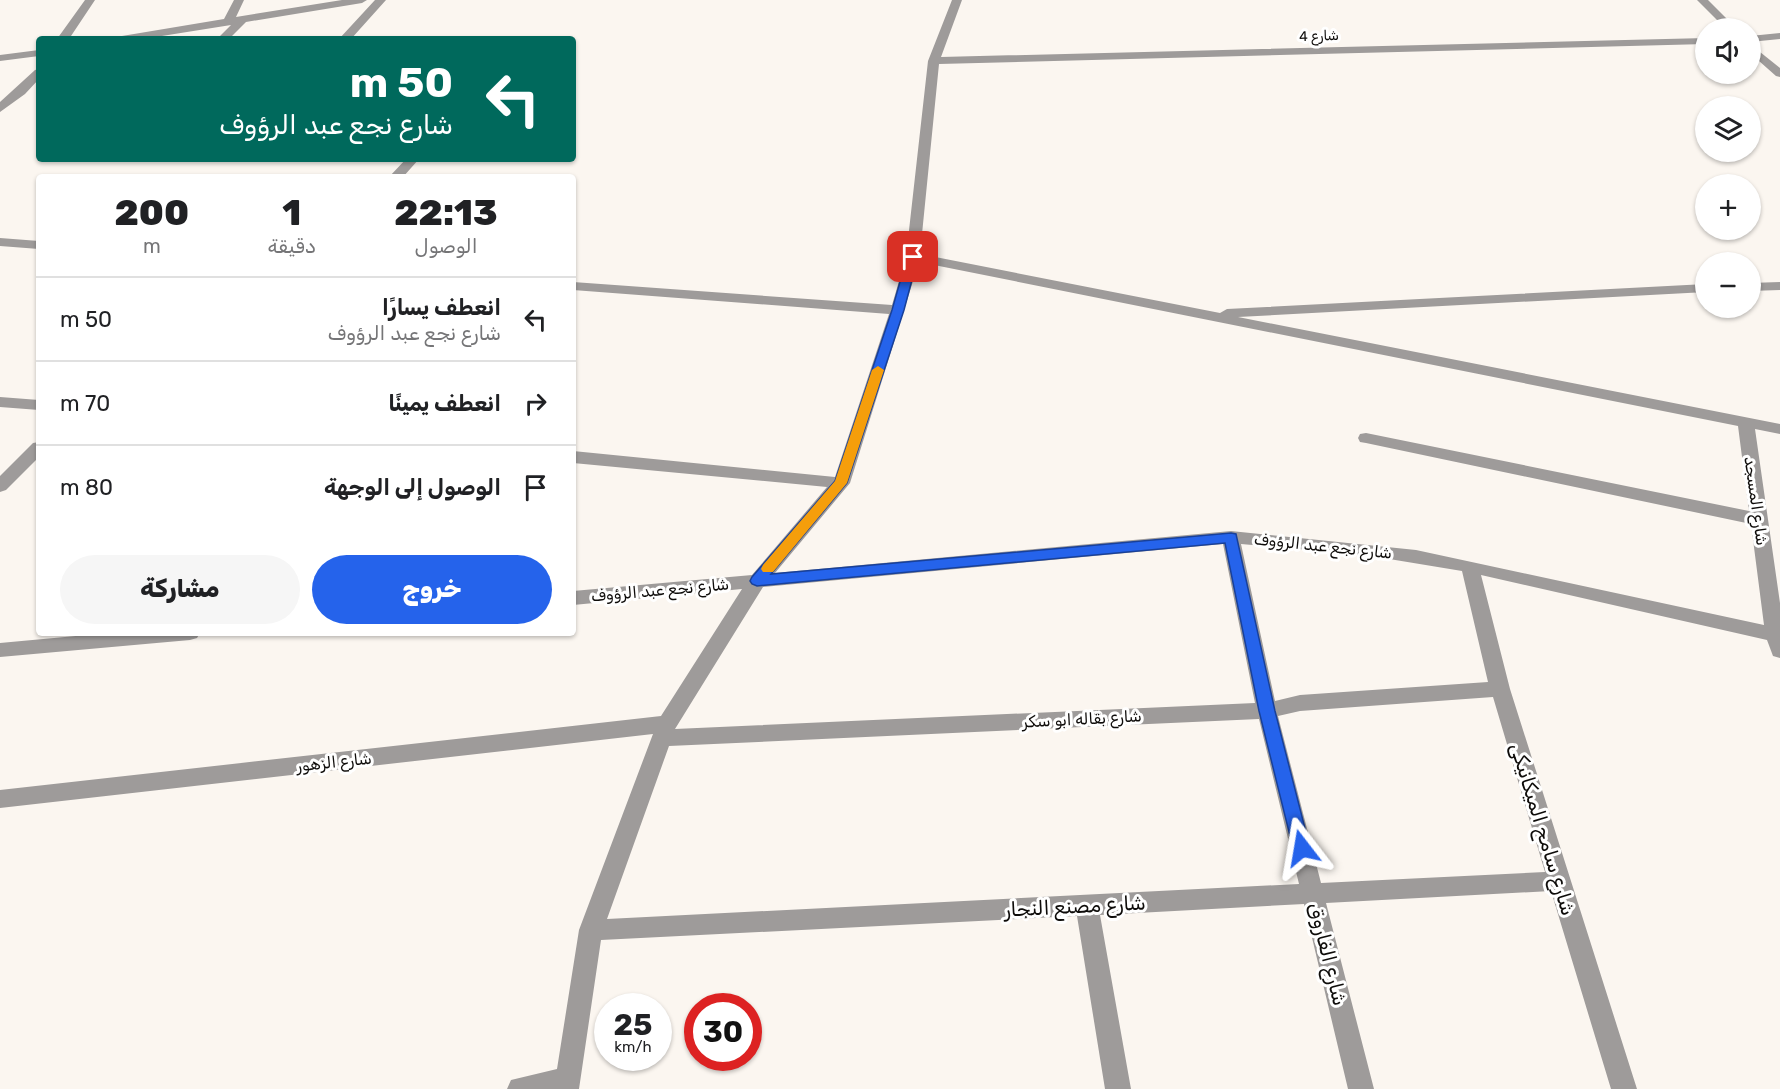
<!DOCTYPE html>
<html lang="ar">
<head>
<meta charset="utf-8">
<style>
  body { margin:0; font-family:Rubik,"Noto Sans Arabic",sans-serif; background:#f6f6f6; color:#202124; direction:rtl; height:100vh; display:flex; flex-direction:column; font-size:22px; white-space:nowrap }
  * { box-sizing:border-box; margin:0 }
  p { font-size:20px; color:#757577 }
  .icon { flex:none; width:33px; height:33px; fill:none; stroke:currentColor; stroke-width:2; stroke-linecap:round; stroke-linejoin:round }
  .map { position:relative; flex:1; overflow:hidden; direction:ltr }
  .side { position:absolute; left:36px; top:174px; width:540px; height:462px; display:flex; flex-direction:column; background:#fff; border-radius:6px; box-shadow:0 2px 4px #0004; direction:rtl }
  .side>* { flex:none }
  .guide { position:absolute; left:36px; top:36px; width:540px; height:126px; border-radius:6px; box-shadow:0 2px 4px #0004; direction:rtl; background:#00695c; color:#fff; overflow:hidden }
  .buttons { position:absolute; left:1695px; top:18px; display:grid; gap:12px }
  .buttons a { display:grid; place-items:center; width:66px; height:66px; border-radius:50%; background:#fff; box-shadow:0 2px 4px #0004; font-size:30px }
  .speed { position:absolute; left:594px; top:993px; display:flex; gap:12px; font-size:30px; font-weight:700; text-align:center }
  .speed>* { display:grid; place-content:center; width:78px; height:78px; border-radius:50%; background:#fff; box-shadow:0 2px 4px #0004; line-height:1 }
  .speed small { font-size:15px; font-weight:400 }
  .speed .limit { border:9px solid #d22; background:#fff; color:#111 }
  .pin { position:absolute; display:grid; place-items:center; width:51px; height:51px; color:#fff; margin:-26px; border-radius:12px; box-shadow:0 3px 9px #0006 }
  .me { position:absolute; width:66px; margin:-33px; rotate:346deg; stroke-linejoin:round; filter:drop-shadow(0 0 4px #0008) }
  .turn { display:flex; align-items:center; gap:21px; height:126px; padding:0 24px; font-size:27px }
  .turn .icon { width:78px; height:78px; stroke-width:2.5 }
  .turn b { display:block; font-size:42px; line-height:51px }
  .eta { display:flex; justify-content:space-evenly; align-items:center; height:102px; text-align:center }
  .eta b { font-size:36px; font-weight:800; line-height:42px }
  .cta { display:flex; gap:12px; margin-top:auto; padding:12px 24px }
  .cta a { flex:1; height:69px; border-radius:36px; background:#2563eb; color:#fff; font-size:24px; font-weight:800; line-height:69px; text-align:center }
  .cta a+a { background:#f6f6f6; color:#202124 }
  ul { padding:0; list-style:none }
  li { display:flex; align-items:center; gap:18px; height:84px; padding:0 24px; border-top:2px solid #e0e0e0 }
  li div { flex:1 }
  li b { display:block; font-size:22px }
  li em { font-style:normal }
  .map>svg:first-child { display:block }
  .lines { fill:none; stroke-linecap:round; stroke-linejoin:round }
  .minor { fill:#9e9b9a; fill-rule:evenodd }
  .route { fill:#2563eb; stroke:#184099; stroke-width:1.5 }
  .slow { fill:#f59e0b }
  .labels { text-anchor:middle; dominant-baseline:central; stroke-width:6; stroke-linejoin:round; paint-order:stroke }
  .far-street-label { font-size:14px; fill:#0e0c0a; stroke:#fff }
  .street-label { font-size:16px; fill:#0e0c0a; stroke:#fff }
  .near-street-label { font-size:20px; fill:#0e0c0a; stroke:#fff }
</style>
</head>
<body>
<div class="map">
<svg width="1780" height="1089" viewBox="0 0 1780 1089">
  <rect width="100%" height="100%" fill="#fbf6f0"/>
  <g class="lines">
    <path class="minor" d="M 85,0 L 95,0 L 69,39 L 57,39 Z
      M 234,0 L 244,0 L 236,17 L 342,0 L 367,0 L 362,3 L 246,22 L 229,39 L 217,39 L 231,25 L 143,39 L 116,39 L 122,36 L 224,19 Z
      M 375,0 L 386,0 L 351,39 L 339,39 Z
      M 952,0 L 962,0 L 941,57 L 1706,38 L 1706,44 L 939,64 L 920,254 L 1220,313 L 1227,309 L 1706,284 L 1706,292 L 1238,317 L 1780,424 L 1780,434 L 1755,429 L 1780,603 L 1780,658 L 1773,656 L 1767,640 L 1481,575 L 1510,689 L 1637,1089 L 1611,1089 L 1551,891 L 1326,903 L 1374,1089 L 1348,1089 L 1304,904 L 1100,915 L 1131,1089 L 1105,1089 L 1077,916 L 601,940 L 579,1089 L 507,1089 L 511,1080 L 557,1069 L 579,930 L 653,734 L 0,808 L 0,790 L 661,716 L 742,589 L 573,605 L 573,591 L 752,575 L 827,487 L 573,463 L 573,451 L 835,477 L 889,314 L 573,290 L 573,282 L 892,305 L 906,257 L 928,61 ZM 919,262 L 1738,426 L 1749,511 L 1366,433 L 1360,434 L 1358,438 L 1360,442 L 1366,443 L 1751,524 L 1764,625 L 1416,550 L 1231,531 L 775,573 L 850,483 ZM 1223,544 L 1255,703 L 675,729 L 763,587 ZM 1241,544 L 1365,555 L 1462,571 L 1488,682 L 1300,695 L 1275,701 ZM 1493,697 L 1545,872 L 1321,883 L 1278,716 L 1300,711 ZM 1259,719 L 1299,884 L 607,919 L 669,746 Z
      M 1697,0 L 1708,0 L 1736,28 L 1725,28 Z
      M 1780,33 L 1780,39 L 1750,42 L 1750,36 Z
      M 1750,44 L 1780,68 L 1780,77 L 1776,76 L 1750,53 Z
      M 39,50 L 39,56 L 0,61 L 0,55 Z
      M 39,69 L 39,79 L 25,94 L 0,112 L 0,102 L 35,70 Z
      M 406,159 L 419,159 L 403,177 L 389,177 Z
      M 0,238 L 39,241 L 39,249 L 0,246 Z
      M 1780,282 L 1780,290 L 1750,291 L 1750,283 Z
      M 0,397 L 39,400 L 39,410 L 0,407 Z
      M 39,442 L 39,457 L 6,490 L 0,492 L 0,476 L 33,443 Z
      M 108,633 L 200,633 L 197,638 L 190,640 L 0,657 L 0,643 Z"/>
  </g>
  <path class="route" d="M 913,254 L 918,257 L 904,310 L 847,483 L 771,574 L 1231,533 L 1236,534 L 1275,711 L 1310,848 L 1308,853 L 1302,855 L 1296,853 L 1293,848 L 1259,711 L 1225,543 L 757,586 L 752,584 L 750,581 L 752,577 L 835,481 L 892,310 L 907,257 Z"/>
  <path class="slow" d="M 878,366 L 884,370 L 847,483 L 773,572 L 763,572 L 761,569 L 763,565 L 835,481 L 872,370 Z"/>
  <g class="labels">
    <g class="far-street-label">
      <text transform="translate(1319 36) rotate(-2)">شارع 4</text>
    </g>
    <g class="street-label">
      <text transform="translate(1756 501) rotate(82)">شارع المسجد</text>
      <text transform="translate(1323 546) rotate(6)">شارع نجع عبد الرؤوف</text>
      <text transform="translate(660 590) rotate(-5)">شارع نجع عبد الرؤوف</text>
      <text transform="translate(1082 719) rotate(-3)">شارع بقاله ابو سكر</text>
      <text transform="translate(334 762) rotate(-6)">شارع الزهور</text>
    </g>
    <g class="near-street-label">
      <text transform="translate(1543 829) rotate(73)">شارع سامح الميكانيكى</text>
      <text transform="translate(1075 906) rotate(-3)">شارع مصنع النجار</text>
      <text transform="translate(1328 954) rotate(76)">شارع الفاروق</text>
    </g>
  </g>
</svg>
<div class="buttons">
<a><svg class="icon" aria-label="sound" viewBox="0 0 24 24"><path d="M4 9h4l5-4v14l-5-4H4zM17 9q2 3 0 6"/></svg></a>
<a><svg class="icon" aria-label="layers" viewBox="0 0 24 24"><path d="M12 4l9 5-9 5-9-5zM3 14l9 5 9-5"/></svg></a>
<a>+</a>
<a>−</a>
</div>
<div class="speed"><div>25<small>km/h</small></div><div class="limit">30</div></div>
<div class="pin" style="left:913px;top:257px;background:#d93025"><svg class="icon" aria-label="arrive" viewBox="0 0 24 24"><path d="M6 21V4h12l-3 4 3 4H6"/></svg></div>
<svg class="me" style="left:1302px;top:848px" viewBox="-20 -20 40 40"><path d="M0-17L14 15 0 8-14 15z" fill="#2563eb" stroke="#fff" stroke-width="4"/></svg>
<div class="guide">
<div class="turn"><svg class="icon" aria-label="left" viewBox="0 0 24 24"><path d="M17 20v-9H6M10 6l-5 5 5 5"/></svg><div><b>50 m</b>شارع نجع عبد الرؤوف</div></div>
</div>
<section class="side">
<div class="eta">
<div><b>22:13</b><p>الوصول</p></div>
<div><b>1</b><p>دقيقة</p></div>
<div><b>200</b><p>m</p></div>
</div>
<ul>
<li><svg class="icon" aria-label="left" viewBox="0 0 24 24"><path d="M17 20v-9H6M10 6l-5 5 5 5"/></svg><div><b>انعطف يسارًا</b><p>شارع نجع عبد الرؤوف</p></div><em>50 m</em></li>
<li><svg class="icon" aria-label="right" viewBox="0 0 24 24"><path d="M7 20v-9h11M14 6l5 5-5 5"/></svg><div><b>انعطف يمينًا</b></div><em>70 m</em></li>
<li><svg class="icon" aria-label="arrive" viewBox="0 0 24 24"><path d="M6 21V4h12l-3 4 3 4H6"/></svg><div><b>الوصول إلى الوجهة</b></div><em>80 m</em></li>
</ul>
<div class="cta"><a>خروج</a><a>مشاركة</a></div>
</section>
</div>
</body>
</html>
